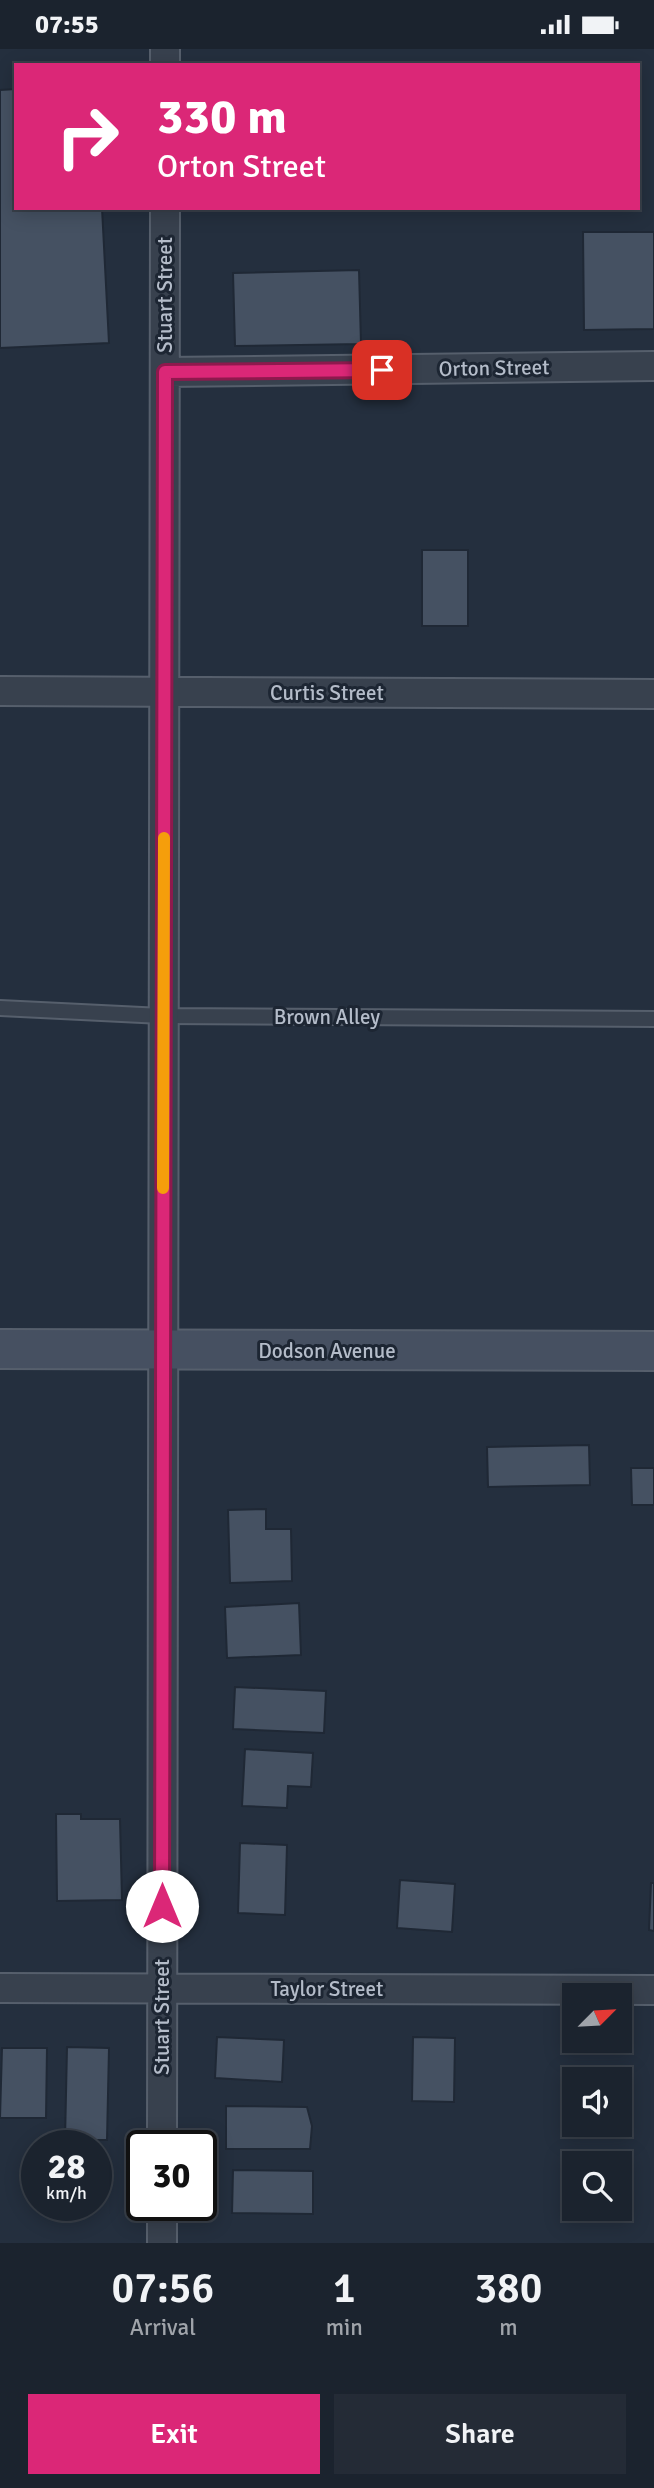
<!DOCTYPE html>
<html lang="en">
<head>
<meta charset="utf-8">
<style>
  body { margin:0; font-family:Signika,sans-serif; background:#242b36; color:#f1f3f6; height:100vh; display:flex; flex-direction:column; font-size:26px; white-space:nowrap }
  * { box-sizing:border-box; margin:0 }
  p { font-size:23px; color:#a0a4aa }
  .icon { flex:none; width:38px; height:38px; fill:none; stroke:currentColor; stroke-width:2; stroke-linecap:round; stroke-linejoin:round }
  .map { position:relative; height:2194px; overflow:hidden }
  .details { display:flex; flex-direction:column; background:#1b232e; flex:1 }
  .details>* { flex:none }
  .guide { position:absolute; left:14px; top:14px; width:626px; height:147px; border-radius:0px; box-shadow:0 4px 18px #0003,0 0 0 2px #39404a; background:#db2777; color:#fff; overflow:hidden }
  .needle { width:46px; rotate:66deg }
  .buttons { position:absolute; left:562px; top:1934px; display:grid; gap:14px }
  .buttons a { display:grid; place-items:center; width:70px; height:70px; border-radius:0px; background:#1b232e; box-shadow:0 4px 18px #0003,0 0 0 2px #39404a; font-size:35px }
  .speed { position:absolute; left:21px; top:2081px; display:flex; gap:14px; font-size:35px; font-weight:700; text-align:center }
  .speed>* { display:grid; place-content:center; width:91px; height:91px; border-radius:50%; background:#1b232e; box-shadow:0 4px 18px #0003,0 0 0 2px #39404a; line-height:1 }
  .speed small { font-size:18px; font-weight:400 }
  .speed .limit { border:4px solid #111; border-radius:10px; background:#fff; color:#111 }
  .pin { position:absolute; display:grid; place-items:center; width:60px; height:60px; color:#fff; margin:-30px; border-radius:14px; box-shadow:0 4px 10px #0006 }
  .me { position:absolute; width:77px; margin:-38px; rotate:0deg; stroke-linejoin:round; filter:drop-shadow(0 0 5px #0008) }
  .turn { display:flex; align-items:center; gap:24px; height:147px; padding:0 28px; font-size:32px }
  .turn .icon { width:91px; height:91px; stroke-width:2.5 }
  .turn b { display:block; font-size:49px; line-height:60px }
  .eta { display:flex; justify-content:space-evenly; align-items:center; height:119px; text-align:center }
  .eta b { font-size:42px; font-weight:600; line-height:49px }
  .primary-button { display:flex; gap:14px; margin-top:auto; padding:14px 28px }
  .primary-button a { flex:1; height:80px; border-radius:0px; background:#db2777; color:#fff; font-size:28px; font-weight:600; line-height:80px; text-align:center }
  .primary-button a+a { background:#242b36; color:#f1f3f6 }
  .status { display:flex; justify-content:space-between; align-items:center; height:49px; padding:0 35px; background:#1b232e; direction:ltr }
  .status svg { height:19px; fill:currentColor }
  .map>svg:first-child { display:block }
  .building { fill:#455162; stroke:#1f2835; stroke-width:2 }
  .lines { fill:none; stroke-linecap:round; stroke-linejoin:round }
  .lane-casing { stroke:#565f6c; stroke-width:18 }
  .street-casing { stroke:#565f6c; stroke-width:32 }
  .secondary-casing { stroke:#565f6c; stroke-width:42 }
  .lane { stroke:#38414e; stroke-width:14 }
  .street { stroke:#38414e; stroke-width:28 }
  .secondary { stroke:#465061; stroke-width:38 }
  .route-casing { stroke:#8e194d; stroke-width:18 }
  .route { stroke:#db2777; stroke-width:12 }
  .slow { stroke:#f59e0b; stroke-width:12 }
  .labels { text-anchor:middle; dominant-baseline:central; stroke-width:6; stroke-linejoin:round; paint-order:stroke }
  .street-label { font-size:21px; fill:#b4bcc9; stroke:#1d2633 }
</style>
</head>
<body>
<div class="status"><b>07:55</b><svg viewBox="0 0 49 12"><path d="M0 12V9h3v3zM5 12V6h3v6zM10 12V3h3v9zM15 12V0h3v12zM26 1h20v11H26zM47 4h2v5h-2z"/></svg></div>
<div class="map">
<svg width="654" height="2194" viewBox="0 0 654 2194">
  <rect width="100%" height="100%" fill="#242f3e"/>
  <path class="building" d="M 16,40 L 16,159 L 102,159 L 109,294 L 0,299 L 0,41 Z
    M 583,183 L 654,183 L 654,280 L 584,281 Z
    M 359,221 L 361,295 L 235,297 L 233,224 Z
    M 422,501 L 468,501 L 468,577 L 422,577 Z
    M 589,1396 L 590,1436 L 488,1438 L 487,1398 Z
    M 631,1419 L 654,1419 L 654,1456 L 632,1456 Z
    M 266,1460 L 266,1480 L 291,1480 L 292,1532 L 230,1534 L 228,1461 Z
    M 299,1554 L 301,1606 L 227,1609 L 225,1558 Z
    M 235,1638 L 326,1642 L 324,1684 L 233,1680 Z
    M 245,1700 L 313,1704 L 311,1738 L 288,1737 L 287,1759 L 242,1757 Z
    M 56,1765 L 81,1765 L 81,1770 L 120,1770 L 122,1851 L 57,1852 Z
    M 240,1794 L 287,1796 L 285,1866 L 238,1864 Z
    M 400,1831 L 455,1835 L 452,1883 L 397,1879 Z
    M 651,1834 L 654,1834 L 654,1882 L 649,1881 Z
    M 217,1988 L 284,1991 L 282,2033 L 215,2029 Z
    M 413,1988 L 455,1989 L 454,2053 L 412,2052 Z
    M 67,1998 L 109,1999 L 107,2091 L 65,2091 Z
    M 2,1999 L 47,1999 L 46,2069 L 0,2069 Z
    M 226,2057 L 307,2058 L 312,2077 L 310,2100 L 226,2100 Z
    M 233,2121 L 313,2122 L 313,2165 L 232,2164 Z"/>
  <g class="lines">
    <defs>
      <path id="lane" d="M 0,959 L 162,967 L 654,970"/>
      <path id="street" d="M 165,16 L 165,0
        M 165,323 L 654,317
        M 0,642 L 654,645
        M 0,1939 L 654,1941
        M 162,2096 L 165,159
        M 162,2156 L 162,2194"/>
      <path id="secondary" d="M 0,1300 L 654,1302"/>
    </defs>
    <use href="#lane" class="lane-casing"/>
    <use href="#street" class="street-casing"/>
    <use href="#secondary" class="secondary-casing"/>
    <use href="#lane" class="lane"/>
    <use href="#street" class="street"/>
    <use href="#secondary" class="secondary"/>
  </g>
  <g class="lines">
    <defs>
      <path id="route" d="M 162,1857 L 165,323 L 382,321"/>
    </defs>
    <use href="#route" class="route-casing"/>
    <use href="#route" class="route"/>
    <path class="slow" d="M 163,1139 L 164,789"/>
  </g>
  <g class="labels">
    <g class="street-label">
      <text transform="translate(165 246) rotate(-90)">Stuart Street</text>
      <text transform="translate(494 319) rotate(-1)">Orton Street</text>
      <text x="327" y="644">Curtis Street</text>
      <text x="327" y="968">Brown Alley</text>
      <text x="327" y="1302">Dodson Avenue</text>
      <text x="327" y="1940">Taylor Street</text>
      <text transform="translate(162 1968) rotate(-90)">Stuart Street</text>
    </g>
  </g>
</svg>
<div class="buttons">
<a><svg class="needle" viewBox="-14 -14 28 28"><path d="M0-13l5 13h-10z" fill="#e53935"/><path d="M0 13l5-13h-10z" fill="#a0a4aa"/></svg></a>
<a><svg class="icon" aria-label="sound" viewBox="0 0 24 24"><path d="M4 9h4l5-4v14l-5-4H4zM17 9q2 3 0 6"/></svg></a>
<a><svg class="icon" aria-label="search" viewBox="0 0 24 24"><circle cx="10" cy="10" r="6"/><path d="M15 15l6 6"/></svg></a>
</div>
<div class="speed"><div>28<small>km/h</small></div><div class="limit">30</div></div>
<div class="pin" style="left:382px;top:321px;background:#d93025"><svg class="icon" aria-label="arrive" viewBox="0 0 24 24"><path d="M6 21V4h12l-3 4 3 4H6"/></svg></div>
<svg class="me" style="left:162px;top:1857px" viewBox="-20 -20 40 40"><circle r="19" fill="#fff"/><path d="M0-13L10 11 0 6-10 11z" fill="#db2777"/></svg>
<div class="guide">
<div class="turn"><svg class="icon" aria-label="right" viewBox="0 0 24 24"><path d="M7 20v-9h11M14 6l5 5-5 5"/></svg><div><b>330 m</b>Orton Street</div></div>
</div>
</div>
<section class="details">
<div class="eta">
<div><b>07:56</b><p>Arrival</p></div>
<div><b>1</b><p>min</p></div>
<div><b>380</b><p>m</p></div>
</div>
<div class="primary-button"><a>Exit</a><a>Share</a></div>
</section>
</body>
</html>
